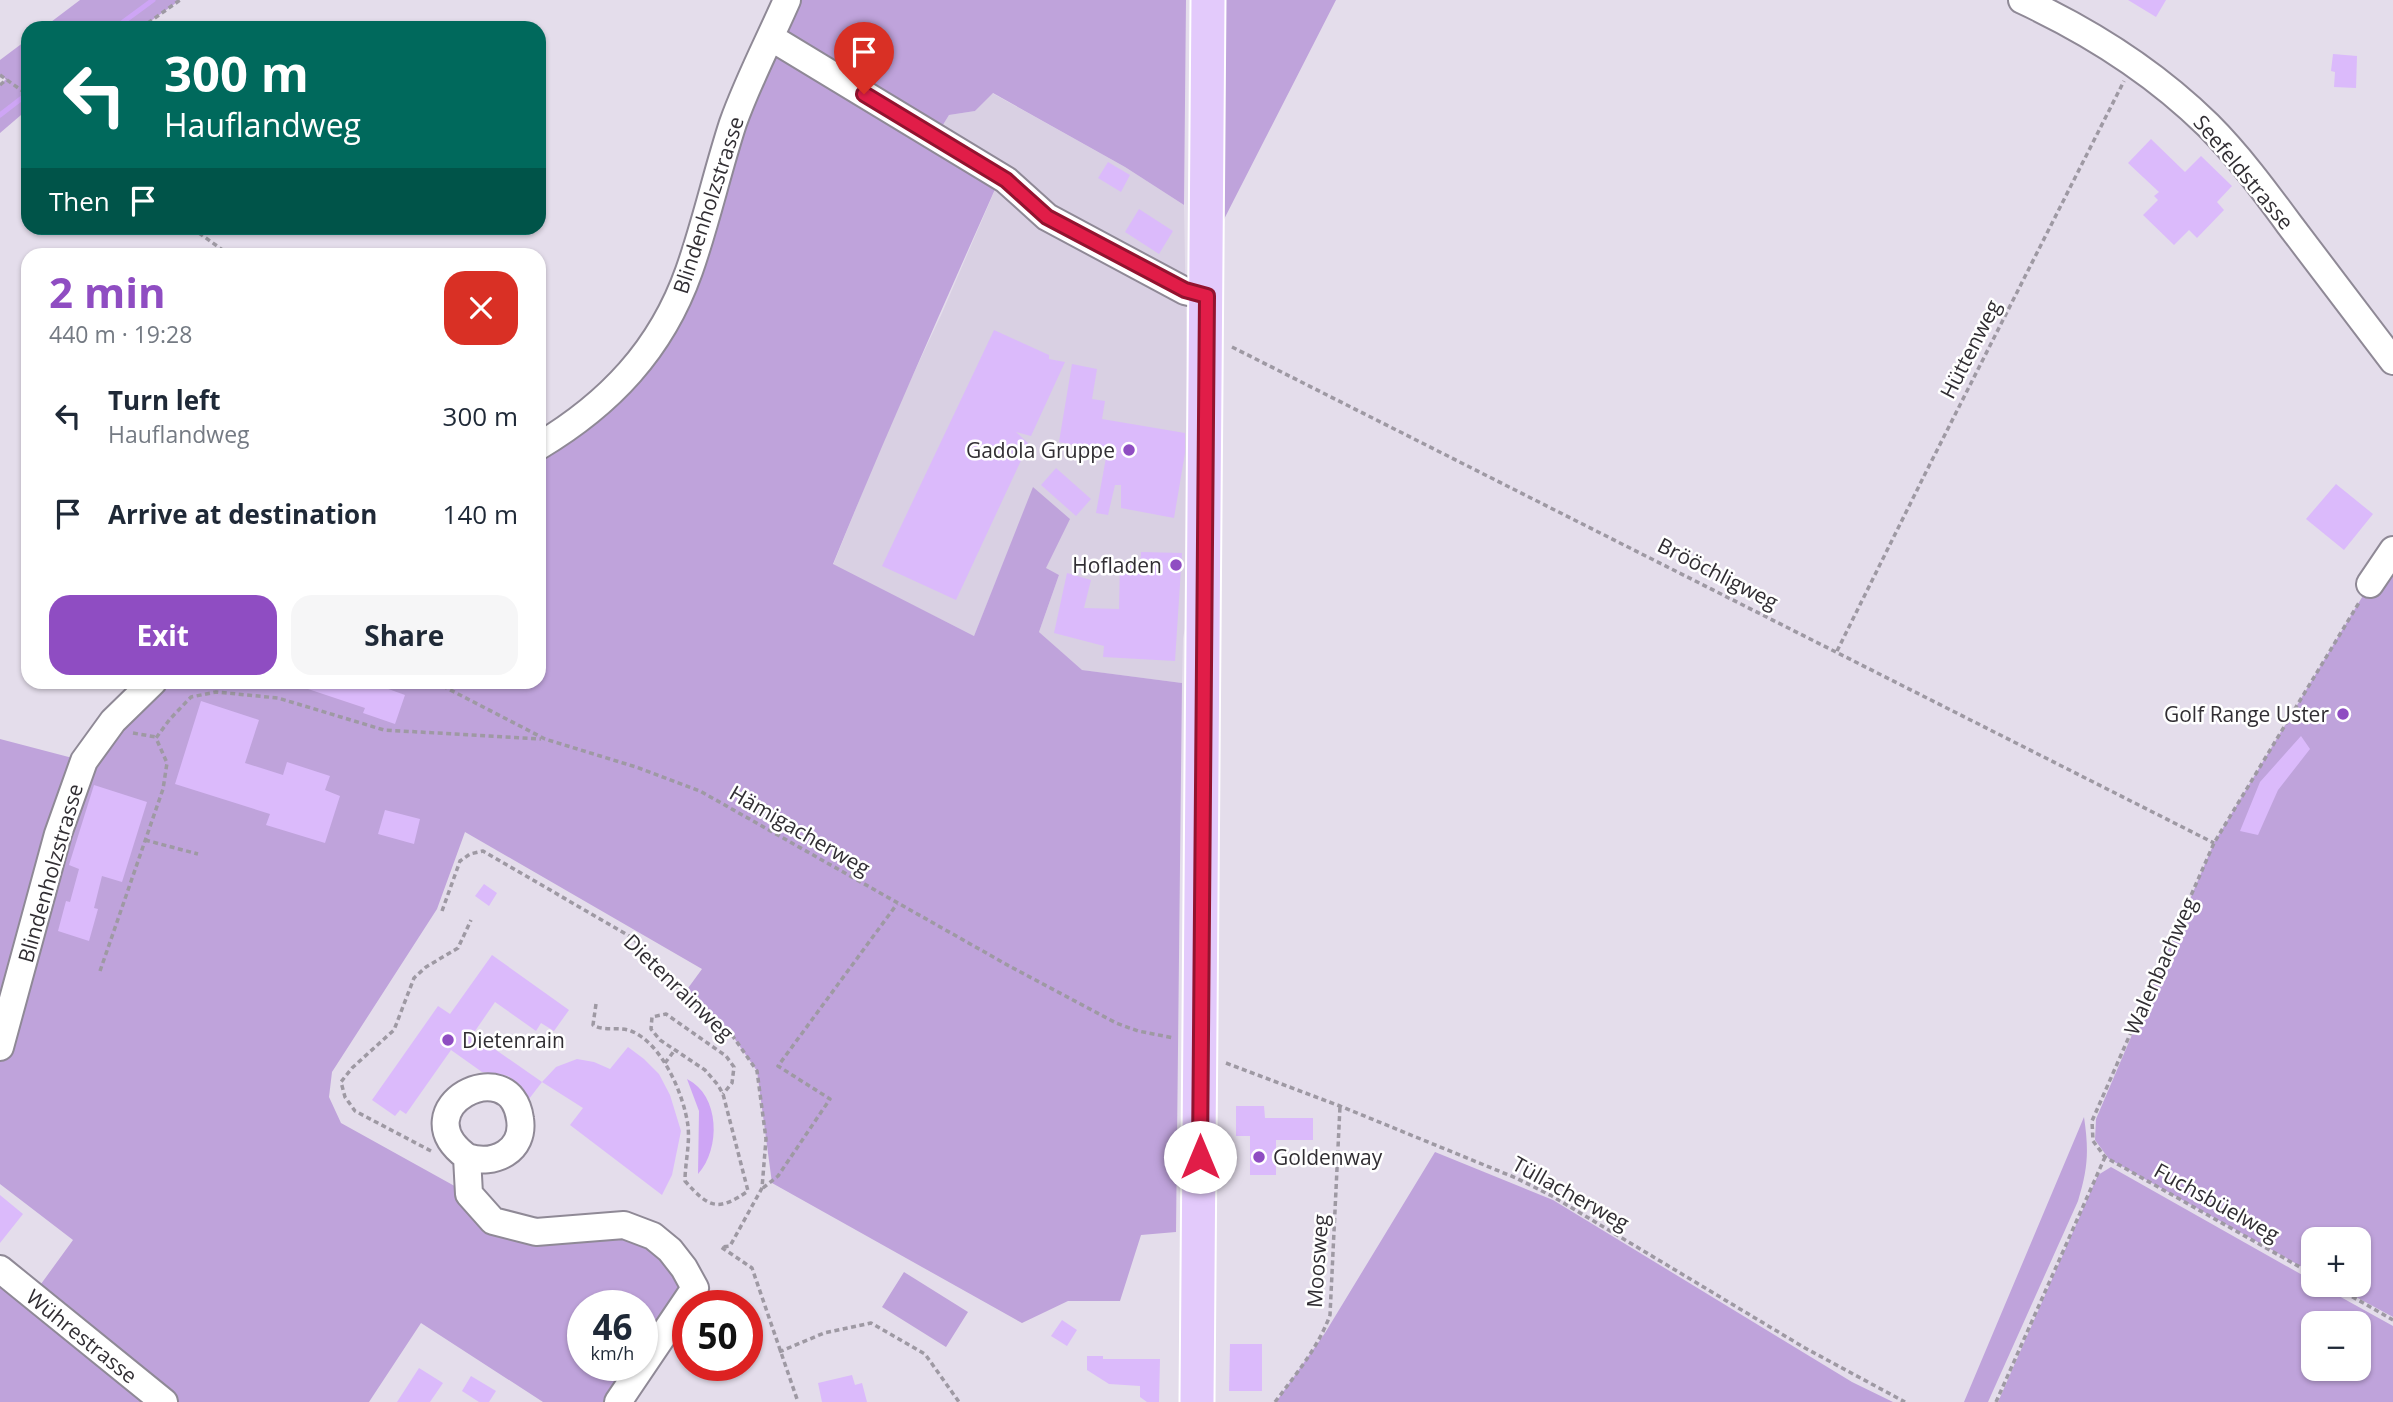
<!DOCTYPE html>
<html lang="en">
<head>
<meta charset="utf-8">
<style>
  body { margin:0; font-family:"Open Sans",sans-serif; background:#f6f6f7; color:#1f2937; height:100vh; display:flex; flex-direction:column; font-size:26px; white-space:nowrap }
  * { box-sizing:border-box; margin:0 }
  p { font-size:23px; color:#747a83 }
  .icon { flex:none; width:38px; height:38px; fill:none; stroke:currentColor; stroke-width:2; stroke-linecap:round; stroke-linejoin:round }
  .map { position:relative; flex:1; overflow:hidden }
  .sheet { position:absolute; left:21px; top:248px; width:525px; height:441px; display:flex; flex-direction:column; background:#fff; border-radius:21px; box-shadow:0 2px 5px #0004 }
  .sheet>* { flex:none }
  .banner { position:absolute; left:21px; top:21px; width:525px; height:214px; border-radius:21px; box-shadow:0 2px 5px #0004; background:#00695c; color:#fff; overflow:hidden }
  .buttons { position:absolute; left:2301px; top:1227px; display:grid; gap:14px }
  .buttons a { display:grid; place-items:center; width:70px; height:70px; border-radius:14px; background:#fff; box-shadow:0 2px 5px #0004; font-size:35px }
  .speed { position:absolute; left:567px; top:1290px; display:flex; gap:14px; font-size:35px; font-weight:700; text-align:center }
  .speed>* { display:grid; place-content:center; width:91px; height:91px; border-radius:50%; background:#fff; box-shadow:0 2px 5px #0004; line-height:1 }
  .speed small { font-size:18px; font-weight:400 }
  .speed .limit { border:10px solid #d22; background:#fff; color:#111 }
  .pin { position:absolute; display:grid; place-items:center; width:60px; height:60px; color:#fff; margin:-72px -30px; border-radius:50% 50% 50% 0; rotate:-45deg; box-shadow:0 0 7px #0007 }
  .pin .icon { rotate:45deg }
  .me { position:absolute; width:77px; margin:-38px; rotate:0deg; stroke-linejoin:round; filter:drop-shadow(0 0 5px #0008) }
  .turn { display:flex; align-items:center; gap:24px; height:147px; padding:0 28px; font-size:32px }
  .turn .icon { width:91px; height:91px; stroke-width:2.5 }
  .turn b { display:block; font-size:49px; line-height:60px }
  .then { display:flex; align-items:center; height:66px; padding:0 28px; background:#0003; gap:14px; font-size:26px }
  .round { display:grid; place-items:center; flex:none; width:74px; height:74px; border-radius:21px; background:#f6f6f7 }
  .head { display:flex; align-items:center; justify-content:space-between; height:119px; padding:0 28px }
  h1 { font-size:42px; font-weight:700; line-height:52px; color:#8f4dc2 }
  .cta { display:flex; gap:14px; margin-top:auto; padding:14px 28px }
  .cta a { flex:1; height:80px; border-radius:21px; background:#8f4dc2; color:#fff; font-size:28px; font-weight:700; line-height:80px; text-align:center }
  .cta a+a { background:#f6f6f7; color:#1f2937 }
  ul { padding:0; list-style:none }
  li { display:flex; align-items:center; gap:21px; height:98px; padding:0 28px }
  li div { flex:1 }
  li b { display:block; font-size:26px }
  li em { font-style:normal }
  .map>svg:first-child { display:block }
  .built { fill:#d9d0e3 }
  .green { fill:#bfa3db; fill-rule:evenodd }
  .water { fill:#cea5f5 }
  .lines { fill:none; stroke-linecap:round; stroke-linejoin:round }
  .stream { stroke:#cea5f5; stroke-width:5 }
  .building { fill:#dbbafb }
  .minor-casing { stroke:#8f8996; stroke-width:30 }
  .major-casing { stroke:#fff; stroke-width:37 }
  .path { stroke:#9e99a3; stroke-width:3.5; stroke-dasharray:5 3.5; stroke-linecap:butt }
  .minor { stroke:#fff; stroke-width:26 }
  .major { stroke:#e3cafb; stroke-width:33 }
  .route-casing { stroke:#92132f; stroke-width:18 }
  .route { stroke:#e11d48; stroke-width:12 }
  .poi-dot { fill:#8f4dc2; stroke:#fff; stroke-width:2.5 }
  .labels { text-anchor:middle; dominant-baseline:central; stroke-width:5; stroke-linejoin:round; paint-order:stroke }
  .street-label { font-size:21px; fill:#312e33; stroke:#fff }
  .poi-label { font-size:21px; fill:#312e33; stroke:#fff; text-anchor:end }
</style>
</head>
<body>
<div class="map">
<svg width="2393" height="1402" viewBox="0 0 2393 1402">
  <rect width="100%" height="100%" fill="#e4ddeb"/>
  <path class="built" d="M 992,93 L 1125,167 L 1184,205 L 1191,599 L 1183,638 L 1182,683 L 1081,670 L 1039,632 L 1059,575 L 1046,569 L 1034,487 L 974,636 L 833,565 L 890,424 L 942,313 L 1004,169 L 938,133 L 949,115 L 975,111 Z"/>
  <path class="green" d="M 80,0 L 180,0 L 141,28 L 43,28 Z
    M 787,0 L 1186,0 L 1184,205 L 1125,167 L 993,93 L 975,111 L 949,115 L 938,133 L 1004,169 C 946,300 887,431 833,564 L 974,636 L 1033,487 L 1070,519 L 1046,568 L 1059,575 L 1039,632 L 1082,670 L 1182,683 L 1176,1232 L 1141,1235 L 1120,1301 L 1068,1301 L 1022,1323 L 772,1183 L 757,1071 L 732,1035 L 683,995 L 702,969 L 465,832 L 437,909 L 332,1072 L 329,1097 L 341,1123 L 469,1194 L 493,1221 L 624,1225 L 695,1288 L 618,1402 L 543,1402 L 421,1323 L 369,1402 L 0,1402 L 0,1269 L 33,1295 L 73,1240 L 0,1184 L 0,739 L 84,761 L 153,683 L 539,682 L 539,446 L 656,339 ZM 583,1306 L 642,1306 L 642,1365 L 583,1365 Z
    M 1226,0 L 1336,0 L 1217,233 L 1218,10 Z
    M 28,39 L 28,109 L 0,133 L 0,85 L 6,79 L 0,75 L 0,60 Z
    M 2393,553 L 2393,1317 L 2334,1285 L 2359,1284 L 2359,1239 L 2314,1239 L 2313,1273 L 2109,1159 L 2095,1140 L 2096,1119 L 2214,843 L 2370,584 Z
    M 2084,1117 C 2089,1151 2088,1168 2078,1201 L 1988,1402 L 1964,1402 Z
    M 1435,1152 L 1553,1200 L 1852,1382 L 1893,1402 L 1276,1402 L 1325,1333 Z
    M 2111,1167 L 2313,1281 L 2314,1284 L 2319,1285 L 2393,1326 L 2393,1402 L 1998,1402 L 2098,1175 ZM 2314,1323 L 2359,1323 L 2359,1368 L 2314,1368 Z
    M 904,1272 L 968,1312 L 946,1347 L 882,1307 Z"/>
  <path class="water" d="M 687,1079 C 720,1095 721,1149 698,1174 L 699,1111 Z"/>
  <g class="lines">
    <path class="stream" d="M 115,28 L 153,0
      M 0,115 L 22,98"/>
  </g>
  <path class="building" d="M 2128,0 L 2166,0 L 2156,17 Z
    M 2333,54 L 2357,56 L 2356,88 L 2334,87 L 2335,72 L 2331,71 Z
    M 2151,139 L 2185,172 L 2201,156 L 2232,186 L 2217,202 L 2224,210 L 2197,238 L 2189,230 L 2174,245 L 2143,215 L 2158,200 L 2154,196 L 2159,192 L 2128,163 Z
    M 1108,162 L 1130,175 L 1121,192 L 1098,178 Z
    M 1139,209 L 1173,231 L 1159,254 L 1125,232 Z
    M 994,330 L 1049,355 L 1049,359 L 1065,362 L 1031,436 L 1016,432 L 1028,443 L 1024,454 L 956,600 L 882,566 Z
    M 1072,364 L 1097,369 L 1092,399 L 1105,401 L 1102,419 L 1185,433 L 1185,453 L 1174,518 L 1121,508 L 1121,485 L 1115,485 L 1108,515 L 1096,513 L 1107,452 L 1059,442 Z
    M 1056,468 L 1091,499 L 1076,516 L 1041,485 Z
    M 2336,484 L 2373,514 L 2344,550 L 2306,519 Z
    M 1141,552 L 1182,553 L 1175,661 L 1103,657 L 1104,646 L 1054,633 L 1067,573 L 1091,580 L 1084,608 L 1119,609 L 1120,559 L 1140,566 Z
    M 296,682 L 369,682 L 405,695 L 395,724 L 363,713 L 365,708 L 296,685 Z
    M 201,701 L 259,720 L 245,763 L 283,775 L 287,762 L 330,776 L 325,790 L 340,796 L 325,843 L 266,825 L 270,814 L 175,784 Z
    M 2301,736 L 2310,749 L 2278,790 L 2258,835 L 2240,831 L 2260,782 Z
    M 94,785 L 147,802 L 122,882 L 102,876 L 94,908 L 98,909 L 89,941 L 58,931 L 66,901 L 70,902 L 79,869 L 69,865 Z
    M 385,810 L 420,819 L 414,844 L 378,834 Z
    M 484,884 L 497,893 L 489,906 L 475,896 Z
    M 492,955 L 569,1010 L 554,1031 L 541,1023 L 536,1031 L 495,1002 L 473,1034 L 542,1082 L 529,1099 L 522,1087 L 508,1076 L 482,1072 L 451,1050 L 406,1114 L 400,1110 L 395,1116 L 372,1100 L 438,1006 L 450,1014 Z
    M 628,1047 L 644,1059 L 659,1074 L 670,1095 L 681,1131 L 672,1175 L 662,1195 L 570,1125 L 583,1108 L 542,1082 L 556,1067 L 577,1059 L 594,1062 L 610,1069 Z
    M 1236,1106 L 1264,1106 L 1265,1118 L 1313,1118 L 1313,1140 L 1276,1140 L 1276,1175 L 1250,1175 L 1250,1136 L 1236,1136 Z
    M 0,1195 L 23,1214 L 0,1243 Z
    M 1062,1320 L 1077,1330 L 1067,1346 L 1051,1336 Z
    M 1230,1344 L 1262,1344 L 1262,1391 L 1229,1391 Z
    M 1087,1356 L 1103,1356 L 1103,1359 L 1160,1359 L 1159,1402 L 1147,1402 L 1140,1397 L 1140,1386 L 1109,1384 L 1087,1370 Z
    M 419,1368 L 443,1383 L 430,1402 L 397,1402 Z
    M 852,1375 L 855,1385 L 862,1383 L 867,1402 L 822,1402 L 818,1383 Z
    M 471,1376 L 496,1391 L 489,1402 L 479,1402 L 462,1391 Z"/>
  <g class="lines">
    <defs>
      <path id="minor" d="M 2022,0 C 2091,32 2154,72 2208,125 C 2238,155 2264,190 2289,224 C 2324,270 2358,315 2393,361
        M 770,37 L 1006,180 L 1047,217 L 1185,291 L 1207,296
        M 539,446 C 609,404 661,350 689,271 C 706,223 717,172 733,123 C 748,81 769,41 787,0
        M 2370,584 L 2393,550
        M 0,1047 L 58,834 L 84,761 L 113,721 L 153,682
        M 467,1157 C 494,1166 525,1151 520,1119 C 511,1050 400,1108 467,1157 L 469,1194 L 493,1221 L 536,1232 L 624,1225 L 653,1236 L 670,1250 L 684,1268 L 695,1288 L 618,1402
        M 0,1269 L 164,1402"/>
      <path id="major" d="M 1197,1402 L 1208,0"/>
    </defs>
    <use href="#minor" class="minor-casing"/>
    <use href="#major" class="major-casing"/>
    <path class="path" d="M 141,28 L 180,0
      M 0,75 L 28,95
      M 0,85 L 7,79
      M 192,228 L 231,256
      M 1232,347 L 2214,843
      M 1837,651 L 1926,472 L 2124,81
      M 435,682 L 545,739 L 636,767 L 700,791 L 1011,967 L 1116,1023 L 1138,1031 L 1174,1038
      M 133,733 L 156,737
      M 145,840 L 198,854
      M 442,911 L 460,861 L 470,854 L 483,851 L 631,937 L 653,957 L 683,995 L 732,1035 L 757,1071 L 766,1139 L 762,1188 L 730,1246 L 721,1247 L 752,1268 L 798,1402
      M 100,971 L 163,789 L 167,763 L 156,738 L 170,719 L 191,697 L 216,692 L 278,698 L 384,730 L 541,739
      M 596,1004 L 593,1025 C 605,1032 619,1026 631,1031 C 662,1043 684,1095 688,1126 C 690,1145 685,1163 685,1181 C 709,1208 718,1212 748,1191 L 723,1094 L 718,1085 L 705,1070 L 660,1040 L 651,1029 L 652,1017 L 666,1014 L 726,1056 L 734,1067 L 732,1083 L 723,1094
      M 665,1063 L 674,1051
      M 1226,1063 L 1340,1106 L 1516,1178 L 1552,1196 L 1805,1348 L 1905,1402
      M 431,1151 L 355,1111 L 345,1097 L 341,1082 L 352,1068 L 394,1030 L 414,978 L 426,967 L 458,948 L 471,920
      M 763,1188 L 778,1176 L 830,1099 L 778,1066 L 897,904
      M 2314,1275 L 2105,1157 L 2093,1141 L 2092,1121 L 2214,843 L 2360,601
      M 2330,1284 L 2393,1320
      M 779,1352 L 824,1333 L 871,1323 L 925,1354 L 959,1402
      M 1275,1402 C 1296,1374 1318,1348 1330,1315 L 1340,1106
      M 1996,1402 L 2105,1157"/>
    <use href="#minor" class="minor"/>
    <use href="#major" class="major"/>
  </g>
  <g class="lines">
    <defs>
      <path id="route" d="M 864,94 L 1006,180 L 1047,217 L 1185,290 L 1207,296 L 1200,1157"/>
    </defs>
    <use href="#route" class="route-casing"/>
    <use href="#route" class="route"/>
  </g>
  <g class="poi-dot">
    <circle cx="1129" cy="450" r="7"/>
    <circle cx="1176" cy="565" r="7"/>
    <circle cx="2343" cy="714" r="7"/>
    <circle cx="448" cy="1040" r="7"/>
    <circle cx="1259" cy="1157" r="7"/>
  </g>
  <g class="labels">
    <g class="street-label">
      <text transform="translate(2244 172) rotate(50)">Seefeldstrasse</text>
      <text transform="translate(708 205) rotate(-72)">Blindenholzstrasse</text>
      <text transform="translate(1970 349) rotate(-63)">Hüttenweg</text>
      <text transform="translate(1718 573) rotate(27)">Brööchligweg</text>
      <text transform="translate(800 830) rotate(30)">Hämigacherweg</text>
      <text transform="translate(50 873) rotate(-74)">Blindenholzstrasse</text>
      <text transform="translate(2160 966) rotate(-66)">Walenbachweg</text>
      <text transform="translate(679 987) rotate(44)">Dietenrainweg</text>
      <text transform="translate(1571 1193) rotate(29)">Tüllacherweg</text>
      <text transform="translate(2217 1202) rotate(29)">Fuchsbüelweg</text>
      <text transform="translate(1317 1261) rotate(-86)">Moosweg</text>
      <text transform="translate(82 1336) rotate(39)">Wührestrasse</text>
    </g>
    <g class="poi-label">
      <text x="1115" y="450">Gadola Gruppe</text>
      <text x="1162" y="565">Hofladen</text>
      <text x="2329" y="714">Golf Range Uster</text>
      <text x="462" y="1040" text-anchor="start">Dietenrain</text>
      <text x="1273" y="1157" text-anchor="start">Goldenway</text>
    </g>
  </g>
</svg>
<div class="buttons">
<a>+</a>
<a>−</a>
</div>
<div class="speed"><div>46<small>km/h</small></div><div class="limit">50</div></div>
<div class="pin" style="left:864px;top:94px;background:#d93025"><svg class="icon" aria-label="arrive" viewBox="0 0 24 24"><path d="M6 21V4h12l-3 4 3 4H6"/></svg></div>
<svg class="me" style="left:1200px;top:1157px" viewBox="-20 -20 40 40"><circle r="19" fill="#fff"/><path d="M0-13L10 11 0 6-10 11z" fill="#e11d48"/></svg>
<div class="banner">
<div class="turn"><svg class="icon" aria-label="left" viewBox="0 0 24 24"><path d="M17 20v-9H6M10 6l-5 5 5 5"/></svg><div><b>300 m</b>Hauflandweg</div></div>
<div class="then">Then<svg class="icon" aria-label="arrive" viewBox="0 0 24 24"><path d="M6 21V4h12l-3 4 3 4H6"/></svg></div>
</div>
<section class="sheet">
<div class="head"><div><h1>2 min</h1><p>440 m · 19:28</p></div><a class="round" style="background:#d93025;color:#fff"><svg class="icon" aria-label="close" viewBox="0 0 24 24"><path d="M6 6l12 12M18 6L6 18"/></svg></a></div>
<ul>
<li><svg class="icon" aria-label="left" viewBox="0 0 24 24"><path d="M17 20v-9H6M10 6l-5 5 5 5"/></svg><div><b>Turn left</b><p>Hauflandweg</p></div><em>300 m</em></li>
<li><svg class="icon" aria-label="arrive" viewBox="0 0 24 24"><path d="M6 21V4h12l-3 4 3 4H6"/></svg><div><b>Arrive at destination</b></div><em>140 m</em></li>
</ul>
<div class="cta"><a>Exit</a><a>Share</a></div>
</section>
</div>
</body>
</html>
